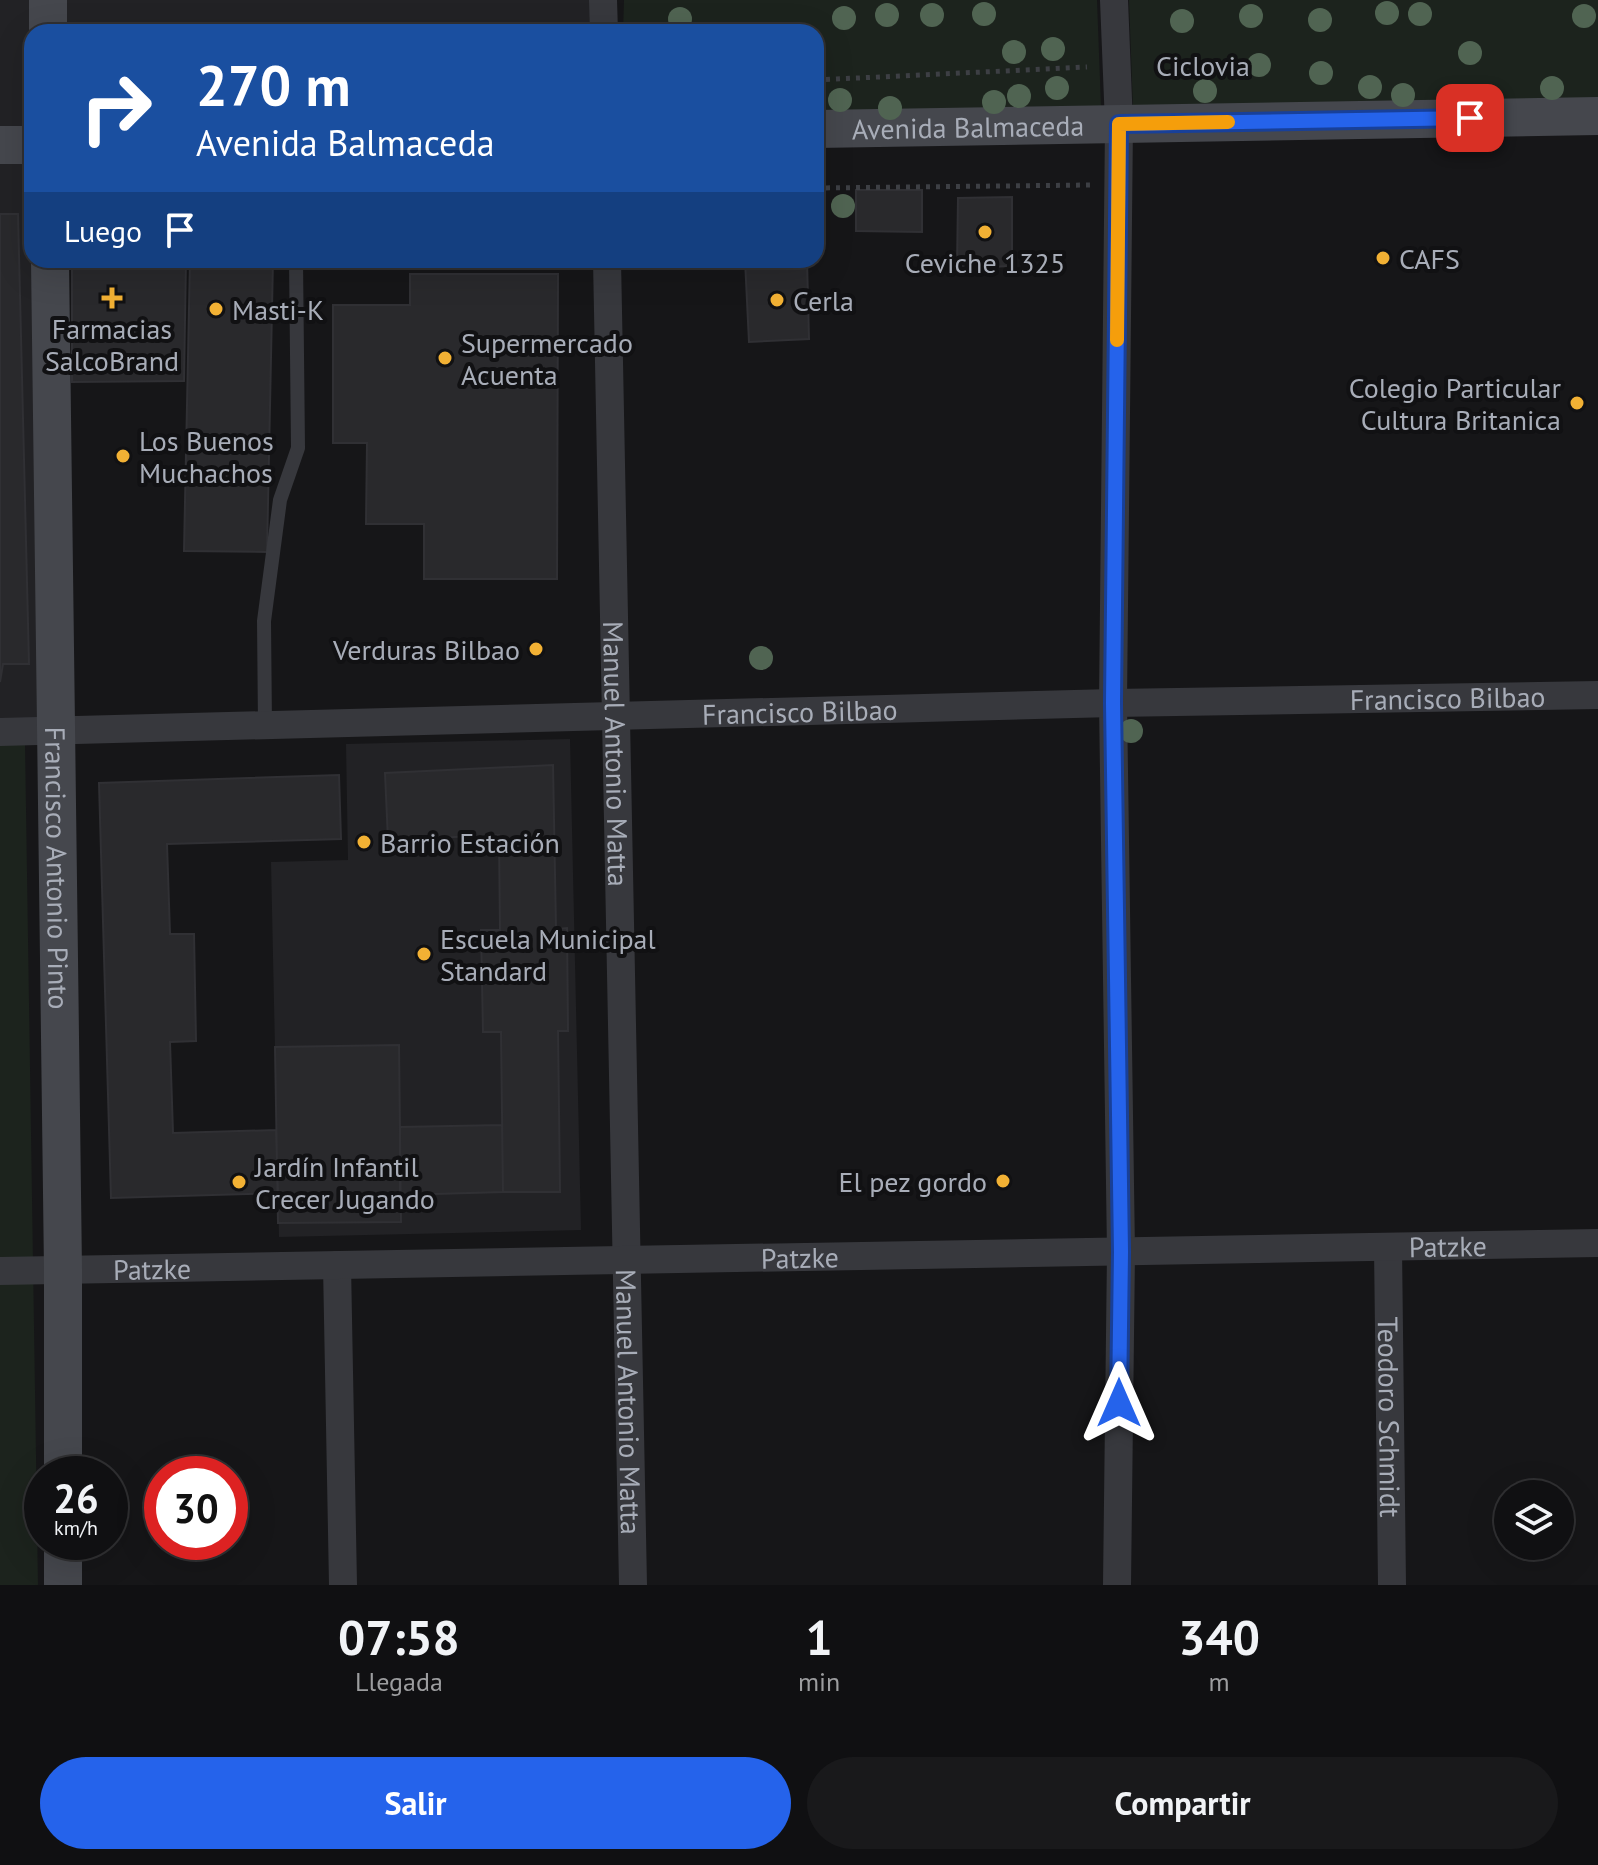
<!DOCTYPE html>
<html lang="es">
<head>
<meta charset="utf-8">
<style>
  body { margin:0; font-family:"PT Sans",sans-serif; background:#19191b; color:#f1f3f6; height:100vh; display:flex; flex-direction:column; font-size:30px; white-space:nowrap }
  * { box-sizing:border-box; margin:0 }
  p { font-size:26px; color:#9c9d9f }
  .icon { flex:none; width:44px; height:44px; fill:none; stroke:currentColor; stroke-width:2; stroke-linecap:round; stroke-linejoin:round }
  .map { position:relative; height:1585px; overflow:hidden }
  .drawer { display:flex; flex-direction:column; background:#101012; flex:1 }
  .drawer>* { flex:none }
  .hud { position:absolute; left:24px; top:24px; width:800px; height:244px; border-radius:24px; box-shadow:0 8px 32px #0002,0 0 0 2px #303032; background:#1a4fa0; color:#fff; overflow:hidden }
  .controls { position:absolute; left:1494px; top:1480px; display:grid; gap:16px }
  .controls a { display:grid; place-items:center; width:80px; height:80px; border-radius:50%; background:#101012; box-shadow:0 8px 32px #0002,0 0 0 2px #303032; font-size:40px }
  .speed { position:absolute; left:24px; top:1456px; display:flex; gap:16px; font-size:40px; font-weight:700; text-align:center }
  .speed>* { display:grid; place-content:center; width:104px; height:104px; border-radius:50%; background:#101012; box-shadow:0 8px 32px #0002,0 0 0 2px #303032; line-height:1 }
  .speed small { font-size:20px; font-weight:400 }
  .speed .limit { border:12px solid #d22; background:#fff; color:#111 }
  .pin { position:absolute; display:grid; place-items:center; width:68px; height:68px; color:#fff; margin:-34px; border-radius:16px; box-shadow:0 4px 12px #0006 }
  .me { position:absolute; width:88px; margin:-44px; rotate:0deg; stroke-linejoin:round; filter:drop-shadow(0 0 6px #0008) }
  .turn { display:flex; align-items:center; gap:28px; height:168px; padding:0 40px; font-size:36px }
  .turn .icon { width:104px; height:104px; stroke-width:2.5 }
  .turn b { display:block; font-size:56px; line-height:68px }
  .then { display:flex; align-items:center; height:76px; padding:0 40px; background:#0003; gap:16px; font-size:30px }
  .eta { display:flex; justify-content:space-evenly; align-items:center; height:136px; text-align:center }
  .eta b { font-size:48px; font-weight:600; line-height:56px }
  .cta { display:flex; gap:16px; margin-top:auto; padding:16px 40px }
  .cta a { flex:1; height:92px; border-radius:48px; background:#2563eb; color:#fff; font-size:32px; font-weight:600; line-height:92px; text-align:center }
  .cta a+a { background:#19191b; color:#f1f3f6 }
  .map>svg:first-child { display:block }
  .built { fill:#222225 }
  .green { fill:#1c231d }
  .building { fill:#29292c; stroke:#303034; stroke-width:2 }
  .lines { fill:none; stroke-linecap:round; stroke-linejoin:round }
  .path { stroke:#3d3f44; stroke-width:5; stroke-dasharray:4 6; stroke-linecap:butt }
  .service { stroke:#37383d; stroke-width:14 }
  .minor { stroke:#37383d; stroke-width:28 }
  .secondary { stroke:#45474d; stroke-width:38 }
  .tree { fill:#506452 }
  .route-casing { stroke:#184099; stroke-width:20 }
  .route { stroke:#2563eb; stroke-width:14 }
  .slow { stroke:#f59e0b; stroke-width:14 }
  .poi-dot { fill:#f2b134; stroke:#111113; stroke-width:3 }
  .labels { text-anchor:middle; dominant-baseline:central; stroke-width:8; stroke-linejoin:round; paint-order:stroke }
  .street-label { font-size:28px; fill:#a8adb8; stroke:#111113 }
  .poi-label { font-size:28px; fill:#a8adb8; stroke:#111113; text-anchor:start }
</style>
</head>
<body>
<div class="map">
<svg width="1598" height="1585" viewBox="0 0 1598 1585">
  <rect width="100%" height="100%" fill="#161618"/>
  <path class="built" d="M 0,0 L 598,0 L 599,32 L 32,32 L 32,260 L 54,718 L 0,719 Z
    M 570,739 L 581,1230 L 279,1237 L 271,862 L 348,860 L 346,744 Z"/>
  <path class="green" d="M 624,0 L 1097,0 L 1101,107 L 816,113 L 816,32 L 623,32 Z
    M 1129,0 L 1598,0 L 1598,102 L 1133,109 Z
    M 0,743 L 25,743 L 38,1585 L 0,1585 Z"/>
  <path class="building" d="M 856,190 L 922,190 L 922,232 L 856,231 Z
    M 1012,197 L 1012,266 L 957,268 L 958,198 Z
    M 0,214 L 18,214 L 29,664 L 3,664 L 0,682 Z
    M 72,260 L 186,260 L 184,381 L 72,382 Z
    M 190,260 L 273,260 L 267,552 L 184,551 Z
    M 745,260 L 807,260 L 809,339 L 749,342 Z
    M 410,274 L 558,274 L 557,579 L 424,579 L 424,524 L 366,524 L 367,443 L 333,443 L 333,305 L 410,305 Z
    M 553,765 L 556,929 L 567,928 L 568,1031 L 558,1031 L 560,1192 L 503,1192 L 501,1032 L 483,1032 L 481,930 L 500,930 L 499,835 L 388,840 L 385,773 Z
    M 339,775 L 341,839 L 167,844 L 170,934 L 194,934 L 196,1041 L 170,1042 L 173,1133 L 276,1130 L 278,1193 L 111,1198 L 99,783 Z
    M 399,1045 L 401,1222 L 278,1223 L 275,1047 Z
    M 502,1125 L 503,1192 L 400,1195 L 400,1127 Z"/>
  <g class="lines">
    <path class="path" d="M 816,80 L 1087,67
      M 816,188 L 1091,185"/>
    <path class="service" d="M 265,726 L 264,621 L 280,500 L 298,448 L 296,260"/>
    <g class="minor">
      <path d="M 603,0 L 604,32"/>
      <path d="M 1114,0 L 1119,124 L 1113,703 L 1121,1252 L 1117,1585"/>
      <path id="s1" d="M 607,260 L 633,1585"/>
      <path id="s2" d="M 0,732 L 1113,703 L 1598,695"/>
      <path id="s3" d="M 1388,1247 L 1392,1585"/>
      <path d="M 337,1265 L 343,1585"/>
      <path id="s4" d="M 0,1271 L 1598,1243"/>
    </g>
    <g class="secondary">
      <path d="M 48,0 L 48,32"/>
      <path id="s5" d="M 816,129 L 1598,116"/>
      <path d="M 0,145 L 32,145"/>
      <path id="s6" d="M 50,260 L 63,1270 L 63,1474"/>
      <path d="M 63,1542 L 63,1585"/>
    </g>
  </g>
  <g class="tree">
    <circle cx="1387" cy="13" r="12"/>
    <circle cx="984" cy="14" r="12"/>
    <circle cx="1420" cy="14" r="12"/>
    <circle cx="887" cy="15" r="12"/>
    <circle cx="932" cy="15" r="12"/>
    <circle cx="1251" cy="16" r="12"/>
    <circle cx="1584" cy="16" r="12"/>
    <circle cx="844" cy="18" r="12"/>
    <circle cx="680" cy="19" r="12"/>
    <circle cx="1320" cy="20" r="12"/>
    <circle cx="1182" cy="21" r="12"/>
    <circle cx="1053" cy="49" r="12"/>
    <circle cx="1014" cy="52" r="12"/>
    <circle cx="1470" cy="53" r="12"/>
    <circle cx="1259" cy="65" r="12"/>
    <circle cx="1321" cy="73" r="12"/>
    <circle cx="1370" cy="87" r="12"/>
    <circle cx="1057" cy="88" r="12"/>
    <circle cx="1552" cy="88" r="12"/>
    <circle cx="1205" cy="91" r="12"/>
    <circle cx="1403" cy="95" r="12"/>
    <circle cx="1019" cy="96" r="12"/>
    <circle cx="840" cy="100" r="12"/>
    <circle cx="994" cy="102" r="12"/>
    <circle cx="890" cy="108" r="12"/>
    <circle cx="843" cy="206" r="12"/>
    <circle cx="761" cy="658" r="12"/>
    <circle cx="1131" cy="731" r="12"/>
  </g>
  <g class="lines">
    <defs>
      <path id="route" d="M 1119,1403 L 1121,1252 L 1113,703 L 1119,124 L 1470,118"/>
    </defs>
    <use href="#route" class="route-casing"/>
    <use href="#route" class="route"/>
    <path class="slow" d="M 1117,340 L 1119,124 L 1228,122"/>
  </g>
  <g class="poi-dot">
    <circle cx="985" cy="232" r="8"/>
    <circle cx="1383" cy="258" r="8"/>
    <path d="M108 286h8v8h8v8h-8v8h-8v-8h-8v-8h8z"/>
    <circle cx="777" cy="300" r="8"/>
    <circle cx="216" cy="309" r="8"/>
    <circle cx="445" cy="358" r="8"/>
    <circle cx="1577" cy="403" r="8"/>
    <circle cx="123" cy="456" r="8"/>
    <circle cx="536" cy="649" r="8"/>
    <circle cx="364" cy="842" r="8"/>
    <circle cx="424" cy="954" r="8"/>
    <circle cx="1003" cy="1181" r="8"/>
    <circle cx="239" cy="1182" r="8"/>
  </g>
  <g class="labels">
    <g class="street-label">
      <text x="1203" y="65">Ciclovia</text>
      <text stroke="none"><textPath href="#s5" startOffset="152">Avenida Balmaceda</textPath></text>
      <text stroke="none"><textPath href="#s2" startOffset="1448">Francisco Bilbao</textPath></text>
      <text stroke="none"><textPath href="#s2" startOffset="800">Francisco Bilbao</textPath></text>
      <text stroke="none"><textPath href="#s1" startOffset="494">Manuel Antonio Matta</textPath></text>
      <text stroke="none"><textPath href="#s6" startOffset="608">Francisco Antonio Pinto</textPath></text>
      <text stroke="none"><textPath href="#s4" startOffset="1448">Patzke</textPath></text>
      <text stroke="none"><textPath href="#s4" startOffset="800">Patzke</textPath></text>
      <text stroke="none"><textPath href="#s4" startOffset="152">Patzke</textPath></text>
      <text stroke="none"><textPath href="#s1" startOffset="1142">Manuel Antonio Matta</textPath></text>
      <text stroke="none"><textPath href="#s3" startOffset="170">Teodoro Schmidt</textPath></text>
    </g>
    <g class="poi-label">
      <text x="1399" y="258">CAFS</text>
      <text x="985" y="262" text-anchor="middle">Ceviche 1325</text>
      <text x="793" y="300">Cerla</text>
      <text x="232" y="309">Masti-K</text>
      <text x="112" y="328" text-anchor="middle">Farmacias<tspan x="112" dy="32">SalcoBrand</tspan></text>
      <text x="461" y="342">Supermercado<tspan x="461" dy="32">Acuenta</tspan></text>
      <text x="1561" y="387" text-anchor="end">Colegio Particular<tspan x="1561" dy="32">Cultura Britanica</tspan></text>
      <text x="139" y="440">Los Buenos<tspan x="139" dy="32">Muchachos</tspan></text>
      <text x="520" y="649" text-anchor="end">Verduras Bilbao</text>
      <text x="380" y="842">Barrio Estación</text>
      <text x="440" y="938">Escuela Municipal<tspan x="440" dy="32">Standard</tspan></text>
      <text x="255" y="1166">Jardín Infantil<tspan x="255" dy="32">Crecer Jugando</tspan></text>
      <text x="987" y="1181" text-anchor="end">El pez gordo</text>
    </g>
  </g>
</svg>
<div class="controls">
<a><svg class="icon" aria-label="layers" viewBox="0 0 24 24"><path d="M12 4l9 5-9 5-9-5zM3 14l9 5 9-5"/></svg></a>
</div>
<div class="speed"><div>26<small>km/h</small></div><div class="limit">30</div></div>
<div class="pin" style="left:1470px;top:118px;background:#d93025"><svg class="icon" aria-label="arrive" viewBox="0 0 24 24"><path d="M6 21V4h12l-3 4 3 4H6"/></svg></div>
<svg class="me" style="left:1119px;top:1403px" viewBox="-20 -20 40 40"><path d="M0-17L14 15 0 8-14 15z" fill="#2563eb" stroke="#fff" stroke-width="4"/></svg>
<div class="hud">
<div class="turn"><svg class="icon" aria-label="right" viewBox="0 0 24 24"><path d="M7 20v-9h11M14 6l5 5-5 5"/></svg><div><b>270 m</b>Avenida Balmaceda</div></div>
<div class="then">Luego<svg class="icon" aria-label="arrive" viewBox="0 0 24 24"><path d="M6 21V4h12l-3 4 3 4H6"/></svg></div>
</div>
</div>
<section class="drawer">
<div class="eta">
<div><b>07:58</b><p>Llegada</p></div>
<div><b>1</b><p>min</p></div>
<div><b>340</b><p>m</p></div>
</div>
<div class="cta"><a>Salir</a><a>Compartir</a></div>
</section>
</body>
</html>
